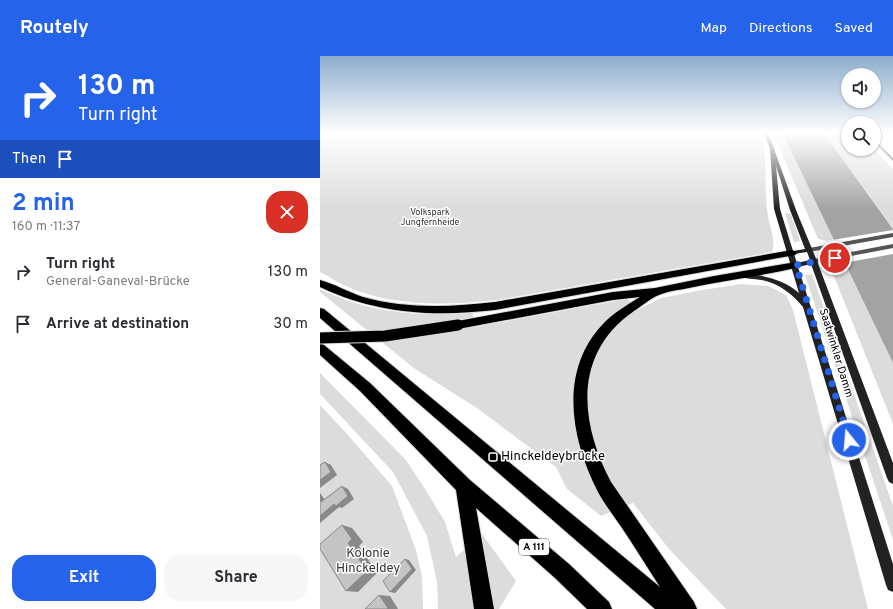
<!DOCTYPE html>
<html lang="en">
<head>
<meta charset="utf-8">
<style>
  body { margin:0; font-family:Overpass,sans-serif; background:#f7f7f7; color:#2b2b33; height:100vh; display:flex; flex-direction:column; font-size:15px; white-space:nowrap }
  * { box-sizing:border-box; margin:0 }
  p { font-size:13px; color:#7c7c81 }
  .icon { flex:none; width:22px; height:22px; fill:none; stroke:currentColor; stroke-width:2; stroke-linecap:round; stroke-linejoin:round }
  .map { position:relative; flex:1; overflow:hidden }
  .panel { display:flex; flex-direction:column; background:#fff; width:320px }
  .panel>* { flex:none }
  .banner { background:#2563eb; color:#fff; overflow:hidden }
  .tools { position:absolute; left:521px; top:12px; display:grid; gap:8px }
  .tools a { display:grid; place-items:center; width:40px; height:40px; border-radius:50%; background:#fff; box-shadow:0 1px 3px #0004; font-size:20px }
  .pin { position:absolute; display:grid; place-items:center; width:34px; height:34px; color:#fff; margin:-17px; border:2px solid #fff; border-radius:50%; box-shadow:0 1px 4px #0007 }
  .me { position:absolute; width:44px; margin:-22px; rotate:343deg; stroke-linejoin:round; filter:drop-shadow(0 0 3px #0008) }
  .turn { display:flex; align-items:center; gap:14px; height:84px; padding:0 12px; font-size:18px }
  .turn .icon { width:52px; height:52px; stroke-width:2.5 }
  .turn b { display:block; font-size:28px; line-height:34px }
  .then { display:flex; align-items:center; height:38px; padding:0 12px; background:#0003; gap:8px; font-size:15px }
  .round { display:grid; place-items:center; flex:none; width:42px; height:42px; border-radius:16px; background:#f7f7f7 }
  .overview { display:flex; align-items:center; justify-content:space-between; height:68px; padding:0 12px }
  h1 { font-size:24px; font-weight:700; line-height:30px; color:#2563eb }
  .button { display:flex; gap:8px; margin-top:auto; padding:8px 12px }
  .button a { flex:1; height:46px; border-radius:16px; background:#2563eb; color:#fff; font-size:16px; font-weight:700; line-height:46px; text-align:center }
  .button a+a { background:#f7f7f7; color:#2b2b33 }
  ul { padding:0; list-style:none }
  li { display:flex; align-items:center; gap:12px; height:52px; padding:0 12px }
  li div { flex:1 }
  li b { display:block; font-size:15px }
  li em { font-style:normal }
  header { display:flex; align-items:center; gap:24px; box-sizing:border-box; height:56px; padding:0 20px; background:#2563eb; color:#fff }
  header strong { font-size:19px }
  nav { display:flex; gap:22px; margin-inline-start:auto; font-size:14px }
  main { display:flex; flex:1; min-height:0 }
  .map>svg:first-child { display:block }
  .green { fill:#dcdcdc }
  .water { fill:#a3a3a3 }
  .pier { fill:#fff }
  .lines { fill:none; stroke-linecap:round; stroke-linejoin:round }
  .highway-casing { stroke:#dbdbdb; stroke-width:2 }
  .street { fill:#555; fill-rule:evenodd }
  .secondary { fill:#222; fill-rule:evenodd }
  .highway { fill:#000; fill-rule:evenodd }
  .highway-bridge-casing { stroke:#dbdbdb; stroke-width:13; stroke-linecap:butt }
  .highway-bridge { stroke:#000; stroke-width:11 }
  .shaded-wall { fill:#898989 }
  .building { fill:#c4c4c4; stroke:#898989 }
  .route { stroke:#2563eb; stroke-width:7; stroke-dasharray:0 12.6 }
  .poi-dot { fill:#000; stroke:#fff; stroke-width:1.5 }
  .labels { text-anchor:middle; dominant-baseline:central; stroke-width:3; stroke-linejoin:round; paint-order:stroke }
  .far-park-label { font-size:9px; fill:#333; stroke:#fff }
  .shield { fill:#fff; stroke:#4c4c4c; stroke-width:1 }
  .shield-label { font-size:10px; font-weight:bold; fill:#000 }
  .street-label { font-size:11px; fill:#000; stroke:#fff }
  .near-poi-label { font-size:13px; fill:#000; stroke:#fff; text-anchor:start }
  .near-park-label { font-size:13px; fill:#333; stroke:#fff }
</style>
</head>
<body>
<header>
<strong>Routely</strong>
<nav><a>Map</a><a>Directions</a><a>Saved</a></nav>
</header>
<main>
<section class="panel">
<div class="banner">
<div class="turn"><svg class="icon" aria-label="right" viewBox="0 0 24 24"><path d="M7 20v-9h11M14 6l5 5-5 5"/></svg><div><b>130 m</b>Turn right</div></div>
<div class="then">Then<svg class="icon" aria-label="arrive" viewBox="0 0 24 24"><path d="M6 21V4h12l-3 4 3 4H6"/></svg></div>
</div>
<div class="overview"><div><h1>2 min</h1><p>160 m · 11:37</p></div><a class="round" style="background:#d93025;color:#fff"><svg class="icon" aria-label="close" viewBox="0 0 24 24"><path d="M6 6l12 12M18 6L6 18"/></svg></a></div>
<ul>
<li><svg class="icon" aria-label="right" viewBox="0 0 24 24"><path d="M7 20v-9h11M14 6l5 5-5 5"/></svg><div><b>Turn right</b><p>General-Ganeval-Brücke</p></div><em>130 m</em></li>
<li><svg class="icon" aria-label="arrive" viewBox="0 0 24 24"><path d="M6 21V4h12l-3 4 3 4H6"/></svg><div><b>Arrive at destination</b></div><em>30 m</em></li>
</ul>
<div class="button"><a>Exit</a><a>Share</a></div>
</section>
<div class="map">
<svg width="573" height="553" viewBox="0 0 573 553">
  <rect width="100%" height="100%" fill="#fff"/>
  <path class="green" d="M 0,76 L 440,76 C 449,102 443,132 448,160 C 450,173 456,183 452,196 L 177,244 C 129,249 76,251 30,232 C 20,228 10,221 0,216 Z
    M 453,76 L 462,76 L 573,307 L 573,368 L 510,210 L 525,207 L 514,183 L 506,185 L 498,183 Z
    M 503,76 L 528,76 L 528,93 L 554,93 L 573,113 L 573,172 Z
    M 465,157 L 471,158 L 480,185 L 474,186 Z
    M 492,218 L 573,450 L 573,484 L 485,219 Z
    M 422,228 L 448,230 L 466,239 L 473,254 L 548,553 L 406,553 L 349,493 L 313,447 L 281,460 L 247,433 L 236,411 L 157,352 L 95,313 L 0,236 L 0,233 C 51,258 97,260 153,257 L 154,271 L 307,243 L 319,253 L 341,242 L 382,234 Z
    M 0,317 L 86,404 L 107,436 L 125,466 L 136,501 L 162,478 L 196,525 L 179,553 L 118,553 L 117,526 L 107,480 L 73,416 L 0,338 Z
    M 0,349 L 28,379 L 72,430 L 96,494 L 102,521 L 103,553 L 0,553 Z"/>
  <path class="water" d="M 462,76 L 503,76 L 573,173 L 573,307 Z"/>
  <path class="pier" d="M 573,174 L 573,198 L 524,207 L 512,184 Z"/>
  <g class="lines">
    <defs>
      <path id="highway" d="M 472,194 L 477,197 L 475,199 L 175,254 C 114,261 56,258 0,231 L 0,224 C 15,228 28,236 43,241 C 86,253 131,251 175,246 Z
        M 476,206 L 479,207 L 481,209 L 479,211 C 443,220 405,224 369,232 C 359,234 348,235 339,239 C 331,242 322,250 314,255 C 252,298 260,367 291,426 L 374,546 L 377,553 L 335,553 L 0,262 L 0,252 L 4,253 L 340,531 C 327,511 315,491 302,472 C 294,460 285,449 278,436 C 251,384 238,315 283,268 C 293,257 307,249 320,241 L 293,244 L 138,273 L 134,272 L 132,269 L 134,266 L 138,265 L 293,236 L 335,232 L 394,220 Z
        M 0,287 L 4,289 L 50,327 L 150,424 L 249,508 L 289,546 L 292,553 L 267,553 L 235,522 L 156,452 L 174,553 L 154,553 L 136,434 L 40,335 L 0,299 Z"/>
    </defs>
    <use href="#highway" class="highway-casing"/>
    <path class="street" d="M 554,83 L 573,102 L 573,105 L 554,86 Z
      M 573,177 L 573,181 L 489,196 L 486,194 L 489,192 Z
      M 573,188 L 573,192 L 494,207 L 491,205 L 494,203 Z"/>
    <path class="secondary" d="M 444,76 L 448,76 L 476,154 L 497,205 L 573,407 L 573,428 L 569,426 L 567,422 L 491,208 L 478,211 L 573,508 L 573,536 L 568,534 L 566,529 L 483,251 C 472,238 460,228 442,224 C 435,223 423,223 418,219 L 421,217 C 443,219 463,223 479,237 L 454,153 L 450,93 ZM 456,110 L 470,154 L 485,193 L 473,195 L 460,153 ZM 487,196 L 490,204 L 477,207 L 474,198 Z"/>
    <use href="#highway" class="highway"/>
    <defs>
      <path id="highway-bridge" d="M 0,282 L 65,280 L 138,269"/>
    </defs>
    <use href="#highway-bridge" class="highway-bridge-casing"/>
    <use href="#highway-bridge" class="highway-bridge"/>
  </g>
  <path class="shaded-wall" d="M 5,406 L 11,409 L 17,419 L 0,432 L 0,424 Z
    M 22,430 L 28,433 L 34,443 L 22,452 L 19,451 L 0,467 L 0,460 Z
    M 0,437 L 8,448 L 1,446 L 0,444 Z
    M 22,469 L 32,472 L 43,486 L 39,490 L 57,517 L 38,536 L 26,535 L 28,487 Z
    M 85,503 L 89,504 L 96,514 L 75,537 L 70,536 Z
    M 59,539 L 70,540 L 78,553 L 67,553 Z"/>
  <path class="building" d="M 5,406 L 11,416 L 0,424 L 0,409 Z
    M 22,430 L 28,440 L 16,450 L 14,448 L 0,460 L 0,444 L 1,446 Z
    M 22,469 L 32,483 L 28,487 L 47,515 L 26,535 L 0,493 L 0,488 Z
    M 85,503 L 92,513 L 70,536 L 63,525 Z
    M 59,539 L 68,552 L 67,553 L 45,553 Z"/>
  <linearGradient id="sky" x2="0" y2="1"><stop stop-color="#8cadcc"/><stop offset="0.5" stop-color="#fff"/><stop offset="1" stop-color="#fff" stop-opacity="0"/></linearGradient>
  <rect width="573" height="153" fill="url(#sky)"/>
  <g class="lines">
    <path class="route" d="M 515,202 L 476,209 L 529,384"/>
  </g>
  <rect class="poi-dot" x="169" y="397" width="8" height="8" rx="2"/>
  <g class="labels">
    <g class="far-park-label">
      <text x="110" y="156">Volkspark<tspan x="110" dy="10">Jungfernheide</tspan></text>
    </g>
    <rect class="shield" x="199" y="483" width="30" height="16" rx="3"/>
    <g class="shield-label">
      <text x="214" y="491">A 111</text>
    </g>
    <g class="street-label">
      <text transform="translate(516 297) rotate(73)">Saatwinkler Damm</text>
    </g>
    <g class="near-poi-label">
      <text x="181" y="401">Hinckeldeybrücke</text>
    </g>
    <g class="near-park-label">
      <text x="48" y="498">Kolonie<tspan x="48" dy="15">Hinckeldey</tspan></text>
    </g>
  </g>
</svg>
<div class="tools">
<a><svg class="icon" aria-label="sound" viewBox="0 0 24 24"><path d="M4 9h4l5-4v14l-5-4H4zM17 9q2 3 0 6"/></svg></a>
<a><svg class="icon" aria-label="search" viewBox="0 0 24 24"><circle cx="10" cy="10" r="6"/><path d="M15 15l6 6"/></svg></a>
</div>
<div class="pin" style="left:515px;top:202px;background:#d93025"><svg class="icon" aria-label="arrive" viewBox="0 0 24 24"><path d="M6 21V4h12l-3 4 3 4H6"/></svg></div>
<svg class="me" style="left:529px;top:384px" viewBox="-20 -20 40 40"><circle r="17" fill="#2563eb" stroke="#fff" stroke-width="3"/><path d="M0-11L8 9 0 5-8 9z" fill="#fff"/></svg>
</div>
</main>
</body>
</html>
